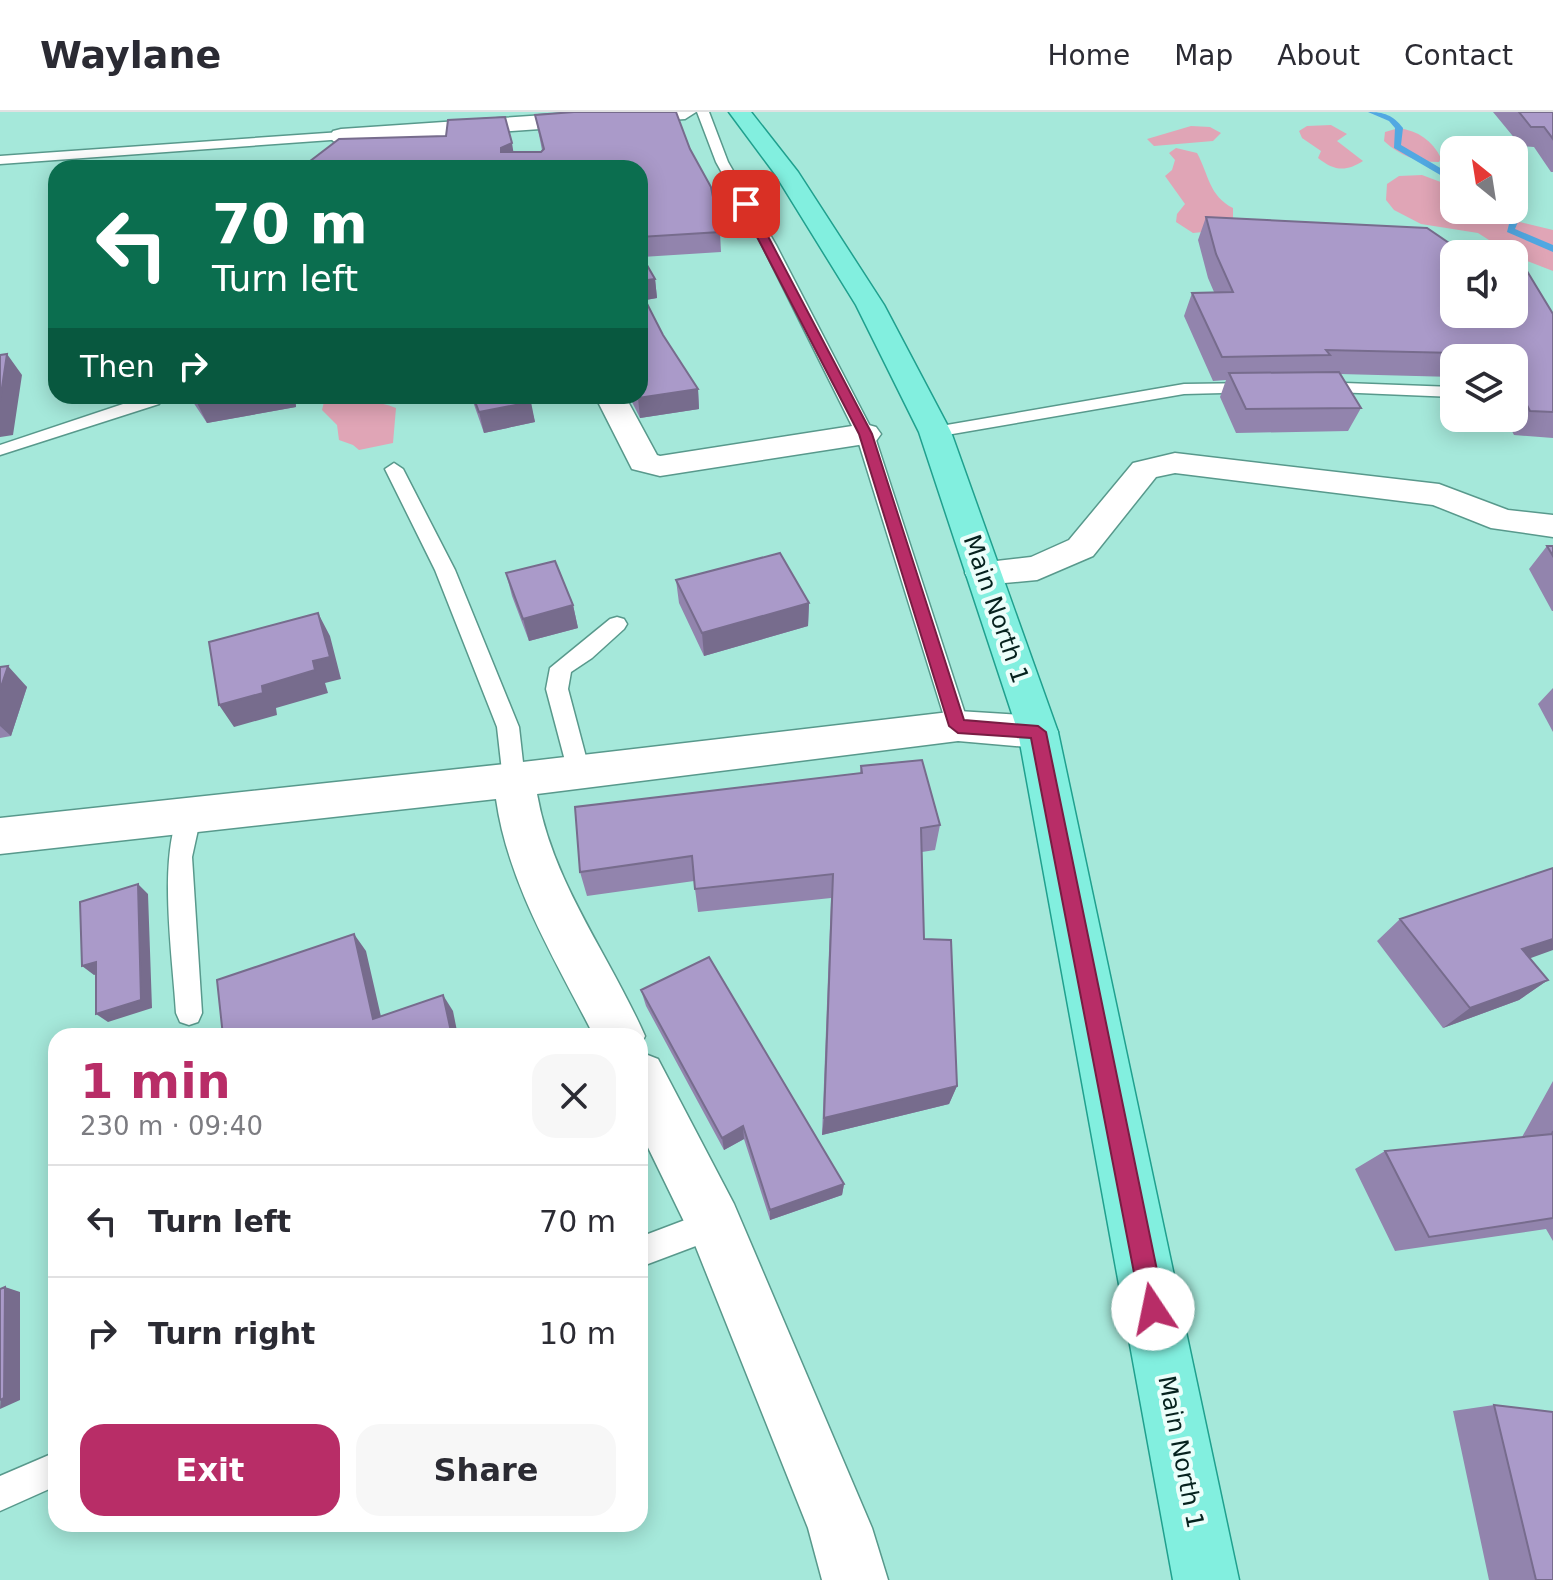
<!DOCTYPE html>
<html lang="en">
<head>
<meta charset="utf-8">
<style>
  body { margin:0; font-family:"DejaVu Sans",sans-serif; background:#f7f7f7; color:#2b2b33; height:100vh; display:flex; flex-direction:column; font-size:30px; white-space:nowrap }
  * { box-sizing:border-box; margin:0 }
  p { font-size:26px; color:#7c7c81 }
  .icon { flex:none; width:44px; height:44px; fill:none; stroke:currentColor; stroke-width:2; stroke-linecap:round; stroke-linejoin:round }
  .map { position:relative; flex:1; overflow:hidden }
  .sheet { position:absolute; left:48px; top:916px; width:600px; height:504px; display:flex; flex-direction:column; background:#fff; border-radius:24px; box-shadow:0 4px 20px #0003 }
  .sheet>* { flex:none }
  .hud { position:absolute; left:48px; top:48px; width:600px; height:244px; border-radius:24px; box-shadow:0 4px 20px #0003; background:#0b6e4f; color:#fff; overflow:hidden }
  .needle { width:52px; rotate:330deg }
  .tools { position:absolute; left:1440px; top:24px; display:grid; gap:16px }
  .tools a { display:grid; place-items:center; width:88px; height:88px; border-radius:16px; background:#fff; box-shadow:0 4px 20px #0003; font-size:40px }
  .pin { position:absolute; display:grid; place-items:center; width:68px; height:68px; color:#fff; margin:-34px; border-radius:16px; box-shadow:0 4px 12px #0006 }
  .me { position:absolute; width:88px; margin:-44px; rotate:349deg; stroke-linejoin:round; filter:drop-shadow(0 0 6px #0008) }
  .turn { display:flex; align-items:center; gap:28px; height:168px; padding:0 32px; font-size:36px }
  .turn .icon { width:104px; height:104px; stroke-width:2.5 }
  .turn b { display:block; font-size:56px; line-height:68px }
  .then { display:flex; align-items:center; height:76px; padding:0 32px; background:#0003; gap:16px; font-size:30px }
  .round { display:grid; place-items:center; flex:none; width:84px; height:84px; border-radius:24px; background:#f7f7f7 }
  .overview { display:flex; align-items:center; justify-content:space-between; height:136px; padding:0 32px }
  h1 { font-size:48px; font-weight:800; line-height:60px; color:#b82d67 }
  .cta { display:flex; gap:16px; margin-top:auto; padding:16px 32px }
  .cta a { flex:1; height:92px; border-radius:24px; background:#b82d67; color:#fff; font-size:32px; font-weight:800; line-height:92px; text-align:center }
  .cta a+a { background:#f7f7f7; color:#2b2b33 }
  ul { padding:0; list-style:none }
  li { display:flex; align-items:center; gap:24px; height:112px; padding:0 32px; border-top:2px solid #e1e1e2 }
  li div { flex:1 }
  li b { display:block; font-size:30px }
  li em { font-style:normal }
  header { display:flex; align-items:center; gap:48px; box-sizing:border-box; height:112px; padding:0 40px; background:#fff; border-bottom:2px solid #e1e1e2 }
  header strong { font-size:38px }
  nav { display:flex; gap:44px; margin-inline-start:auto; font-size:28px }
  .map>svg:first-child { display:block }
  .green { fill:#e0a5b6 }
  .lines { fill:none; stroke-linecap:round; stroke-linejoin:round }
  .stream { fill:#51a8e2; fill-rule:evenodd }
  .lane-casing { stroke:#58998c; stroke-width:3 }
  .street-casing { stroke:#58998c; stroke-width:3 }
  .primary-casing { stroke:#20a08e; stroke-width:3 }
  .lane { fill:#fff; fill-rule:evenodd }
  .street { fill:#fff; fill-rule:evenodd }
  .primary { fill:#82efdf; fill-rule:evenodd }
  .wall { fill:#9284ad }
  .shaded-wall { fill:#776c8d }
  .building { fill:#aa9ac9; stroke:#776c8d; stroke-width:2; fill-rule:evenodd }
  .route { fill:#b82d67; stroke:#781d43; stroke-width:2 }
  .labels { text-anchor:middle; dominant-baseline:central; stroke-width:8; stroke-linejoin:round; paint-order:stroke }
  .street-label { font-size:24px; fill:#06221e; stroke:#ebfefa }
</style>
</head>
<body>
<header>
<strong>Waylane</strong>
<nav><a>Home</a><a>Map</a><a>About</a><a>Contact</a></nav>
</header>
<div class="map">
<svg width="1553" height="1468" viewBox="0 0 1553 1468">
  <rect width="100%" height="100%" fill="#a5e8da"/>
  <path class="green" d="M 1331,13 L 1347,22 L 1337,29 L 1363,49 C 1346,60 1334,59 1318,46 L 1321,39 L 1302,26 L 1299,19 L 1307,14 Z
    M 1191,14 L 1210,15 L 1221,21 L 1213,29 L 1154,34 L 1147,27 Z
    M 1399,16 C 1418,19 1432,28 1441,46 L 1439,50 C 1417,50 1400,44 1384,29 L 1385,20 Z
    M 1176,36 L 1197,41 C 1209,63 1209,84 1233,96 L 1233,117 L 1193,121 L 1176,110 L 1177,102 L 1185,92 L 1165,64 L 1172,58 L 1175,48 L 1169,41 Z
    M 1422,63 L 1454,75 L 1454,98 L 1496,98 L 1503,106 L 1553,118 L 1553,159 L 1514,144 L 1478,121 L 1421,112 L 1394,98 L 1386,88 L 1387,72 L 1399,64 Z
    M 340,286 C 360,291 378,288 396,296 L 393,331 L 359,338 L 353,333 L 339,328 L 337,313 L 322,298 L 324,290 Z"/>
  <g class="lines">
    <path class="stream" d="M 1368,0 C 1384,0 1393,3 1403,16 L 1401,33 L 1454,64 L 1454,71 L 1394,36 L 1395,16 L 1389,9 Z
      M 1514,94 L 1522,100 L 1515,117 L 1553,133 L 1553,140 L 1507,120 L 1512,100 L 1510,98 L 1514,98 Z"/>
    <defs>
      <path id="lane" d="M 697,0 L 709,0 L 728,50 L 776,133 L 874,322 L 969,614 L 966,620 L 958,622 L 950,620 L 947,614 L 856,322 L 762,133 L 716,50 Z
        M 341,20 L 347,24 L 345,27 L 0,52 L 0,44 Z
        M 1317,270 L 1454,275 L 1454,285 L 1311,279 L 1309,275 Z
        M 1256,271 L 1264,276 L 1262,280 L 1184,282 L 935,325 L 926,320 L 935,315 L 1184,272 Z
        M 147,284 L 159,284 L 161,288 L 159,292 L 0,343 L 0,333 Z
        M 394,351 L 403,357 L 455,458 L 519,615 L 525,668 L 522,674 L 514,677 L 506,674 L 503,668 L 497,615 L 435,458 L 385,357 Z
        M 617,505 L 624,507 L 627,512 L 624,517 L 592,546 L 571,560 L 568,577 L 590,660 L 587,666 L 579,669 L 571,666 L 568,660 L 546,577 L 550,556 L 610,507 Z
        M 189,694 L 197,697 L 201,704 L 192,745 L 202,901 L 198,910 L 189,913 L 180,910 L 176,901 C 173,847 157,744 181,697 Z
        M 714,1097 L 725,1101 L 729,1112 L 725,1123 L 640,1155 L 640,1125 Z
        M 56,1340 L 56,1374 L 0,1399 L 0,1364 Z"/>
      <path id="street" d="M 589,0 L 696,0 L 685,7 L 341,31 L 333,29 L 330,24 L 333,19 L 341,17 Z
        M 595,284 L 625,284 L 657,343 L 660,344 L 865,312 L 876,315 L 881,322 L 876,329 L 865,332 L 660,364 L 632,357 Z
        M 1175,341 L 1439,372 L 1508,398 L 1553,403 L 1553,425 L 1491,416 L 1433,393 L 1175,361 L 1156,365 L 1093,444 L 1037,468 L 983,473 L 970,470 L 965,461 L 970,452 L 1031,445 L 1069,428 L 1133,351 Z
        M 958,599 L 1038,604 L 1052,609 L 1058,620 L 1052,631 L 1038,636 L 958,629 L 537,682 C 553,772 609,842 645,924 L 640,935 L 640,924 L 594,924 C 556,849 508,772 496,687 L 0,742 L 0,706 L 514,651 Z
        M 640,940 L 658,947 L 734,1092 L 872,1416 L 888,1468 L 822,1468 L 808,1416 L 693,1128 L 640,1019 Z"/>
      <path id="primary" d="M 729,0 L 751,0 L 798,60 L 884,193 L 951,320 L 1058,620 L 1239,1468 L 1173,1468 L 1018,620 L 919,320 L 856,193 L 775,62 Z"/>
    </defs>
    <use href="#lane" class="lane-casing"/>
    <use href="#street" class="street-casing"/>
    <use href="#primary" class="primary-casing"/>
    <use href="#lane" class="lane"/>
    <use href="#street" class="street"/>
    <use href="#primary" class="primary"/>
  </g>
  <path class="wall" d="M 574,0 L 676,0 L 690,37 L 711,75 L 720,120 L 721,140 L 642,145 L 655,167 L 657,186 L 645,188 L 663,223 L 698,277 L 699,297 L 640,306 L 629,284 L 640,284 L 640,56 L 301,56 L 339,27 L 446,24 L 448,8 L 505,5 L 513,40 L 541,40 L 542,38 L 535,3 Z
    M 1493,0 L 1553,0 L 1553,60 L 1551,60 L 1534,35 L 1521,34 Z
    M 1206,105 L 1458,137 L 1553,202 L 1553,326 L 1514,323 L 1505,306 L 1514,306 L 1514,246 L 1454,246 L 1454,265 L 1340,262 L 1361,296 L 1348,319 L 1236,321 L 1220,285 L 1226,268 L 1213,269 L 1184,204 L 1192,181 L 1214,180 L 1208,166 L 1198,128 Z
    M 189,284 L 295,284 L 296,295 L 207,311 Z
    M 471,284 L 528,284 L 535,310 L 484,321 Z
    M 1547,434 L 1553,434 L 1553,499 L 1552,499 L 1529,457 Z
    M 506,461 L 573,493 L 578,516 L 529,529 L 512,484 Z
    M 676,468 L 809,491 L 808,514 L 704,544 L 679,491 Z
    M 0,555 L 27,575 L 11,624 L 0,626 Z
    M 1553,576 L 1553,620 L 1538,592 Z
    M 861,654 L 940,713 L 935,738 L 922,740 L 924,827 L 957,974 L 949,992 L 822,1023 L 831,786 L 698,800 L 694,769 L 587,784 L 580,760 L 860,661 Z
    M 1400,807 L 1530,846 L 1548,868 L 1519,888 L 1443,916 L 1377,829 Z
    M 641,878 L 844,1072 L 842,1083 L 770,1108 L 744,1027 L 724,1038 L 646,894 Z
    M 1553,969 L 1553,1129 L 1546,1117 L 1395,1139 L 1355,1057 L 1385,1039 L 1522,1025 Z
    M 1494,1293 L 1553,1468 L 1489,1468 L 1453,1299 Z"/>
  <path class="shaded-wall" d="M 512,31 L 515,50 L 504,54 L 501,36 Z
    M 655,167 L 657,186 L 640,189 L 640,169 Z
    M 7,242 L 22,263 L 13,323 L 0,325 L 0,289 Z
    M 698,277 L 699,297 L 640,306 L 638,286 Z
    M 236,284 L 295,284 L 296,295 L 207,311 L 197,291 Z
    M 531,290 L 535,310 L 484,321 L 479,300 Z
    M 809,491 L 808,514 L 704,544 L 702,521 Z
    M 573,493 L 578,516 L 529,529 L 523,507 Z
    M 318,501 L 330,524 L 341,567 L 325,571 L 328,581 L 276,596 L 277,603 L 234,615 L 219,593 L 262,574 L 313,549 Z
    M 8,554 L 27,575 L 11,624 L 0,614 L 0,578 Z
    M 138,772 L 148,782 L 152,896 L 108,910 L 96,902 Z
    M 354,822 L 366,839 L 385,922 L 373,907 Z
    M 1553,827 L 1553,838 L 1495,859 L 1522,837 Z
    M 96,850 L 107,859 L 94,863 L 82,854 Z
    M 1548,868 L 1519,888 L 1443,916 L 1470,896 Z
    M 443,883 L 453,899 L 458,924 L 452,924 Z
    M 957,974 L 949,992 L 822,1023 L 824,1006 Z
    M 743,1014 L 744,1027 L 724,1038 L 722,1026 Z
    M 844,1072 L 842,1083 L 770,1108 L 770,1098 Z
    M 5,1175 L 20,1180 L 20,1288 L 0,1297 Z"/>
  <path class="building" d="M 574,0 L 676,0 L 690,37 L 711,75 L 720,120 L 640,125 L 640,56 L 301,56 L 339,27 L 446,24 L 448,8 L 505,5 L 512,31 L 501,36 L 501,40 L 541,40 L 544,37 L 535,3 Z
    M 1519,0 L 1553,0 L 1553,27 L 1544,15 L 1531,15 Z
    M 1206,105 L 1427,116 L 1458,137 L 1516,141 L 1553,202 L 1553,300 L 1530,299 L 1514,268 L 1514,246 L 1503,246 L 1500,242 L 1326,238 L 1330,243 L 1222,245 L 1192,181 L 1233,180 L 1216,142 ZM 1454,142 L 1514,142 L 1514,202 L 1454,202 Z
    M 640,141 L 655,167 L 640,169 Z
    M 640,178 L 663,223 L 698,277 L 638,286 L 637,284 L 640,284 Z
    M 7,242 L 0,289 L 0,243 Z
    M 1339,260 L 1361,296 L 1246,297 L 1229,261 Z
    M 192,284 L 236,284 L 197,291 Z
    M 473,284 L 528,284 L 531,290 L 479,300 Z
    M 1547,434 L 1553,434 L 1553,444 Z
    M 780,441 L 809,491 L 702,521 L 676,468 Z
    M 555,449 L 573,493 L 523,507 L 506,461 Z
    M 318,501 L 330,545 L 313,549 L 315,558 L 262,574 L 263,581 L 219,593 L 209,530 Z
    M 8,554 L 0,578 L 0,555 Z
    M 922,648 L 940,713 L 921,716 L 924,827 L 951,828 L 957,974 L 824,1006 L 833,762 L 695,777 L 692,744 L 580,760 L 575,695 L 862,661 L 861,654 Z
    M 1553,756 L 1553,827 L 1522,837 L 1548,868 L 1470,896 L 1400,807 Z
    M 138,772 L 141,888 L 96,902 L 96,850 L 82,854 L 80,790 Z
    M 354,822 L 373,907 L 443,883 L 452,924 L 223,924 L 217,868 Z
    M 709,845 L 844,1072 L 770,1098 L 743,1014 L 722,1026 L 641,878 Z
    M 1553,1019 L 1553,1106 L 1429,1125 L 1385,1039 L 1552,1022 Z
    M 5,1175 L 4,1286 L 0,1288 L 0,1177 Z
    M 1494,1293 L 1553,1300 L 1553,1468 L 1536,1468 Z"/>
  <path class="route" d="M 746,89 L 751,92 L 872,322 L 964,608 L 1038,614 L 1046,620 L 1165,1197 L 1162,1205 L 1153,1209 L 1145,1205 L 1141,1197 L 1031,626 L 958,621 L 949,614 L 859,322 L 740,92 Z"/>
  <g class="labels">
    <g class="street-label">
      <text transform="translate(996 497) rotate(71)">Main North 1</text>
      <text transform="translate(1181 1340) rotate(79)">Main North 1</text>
    </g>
  </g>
</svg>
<div class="tools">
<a><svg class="needle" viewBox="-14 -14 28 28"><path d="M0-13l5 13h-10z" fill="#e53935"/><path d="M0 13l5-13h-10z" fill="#7c7c81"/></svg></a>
<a><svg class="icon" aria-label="sound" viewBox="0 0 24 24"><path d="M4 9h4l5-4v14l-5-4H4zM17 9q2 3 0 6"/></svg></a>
<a><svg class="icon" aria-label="layers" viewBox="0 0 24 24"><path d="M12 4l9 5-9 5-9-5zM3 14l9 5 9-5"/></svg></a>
</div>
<div class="pin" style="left:746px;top:92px;background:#d93025"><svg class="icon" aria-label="arrive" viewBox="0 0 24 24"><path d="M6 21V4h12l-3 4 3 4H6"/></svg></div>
<svg class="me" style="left:1153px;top:1197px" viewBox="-20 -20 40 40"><circle r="19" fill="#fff"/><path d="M0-13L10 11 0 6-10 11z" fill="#b82d67"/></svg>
<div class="hud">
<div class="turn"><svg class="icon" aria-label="left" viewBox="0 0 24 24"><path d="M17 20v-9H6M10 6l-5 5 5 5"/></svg><div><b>70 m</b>Turn left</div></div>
<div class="then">Then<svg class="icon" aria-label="right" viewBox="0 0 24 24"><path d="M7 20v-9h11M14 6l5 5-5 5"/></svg></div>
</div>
<section class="sheet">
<div class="overview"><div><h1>1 min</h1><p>230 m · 09:40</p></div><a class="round"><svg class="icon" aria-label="close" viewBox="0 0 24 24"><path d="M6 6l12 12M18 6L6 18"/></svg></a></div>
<ul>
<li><svg class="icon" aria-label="left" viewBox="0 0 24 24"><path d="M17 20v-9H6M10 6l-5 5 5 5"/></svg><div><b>Turn left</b></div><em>70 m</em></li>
<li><svg class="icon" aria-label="right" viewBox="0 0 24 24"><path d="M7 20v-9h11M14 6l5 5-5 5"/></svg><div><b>Turn right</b></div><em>10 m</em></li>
</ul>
<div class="cta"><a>Exit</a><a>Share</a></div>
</section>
</div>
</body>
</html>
